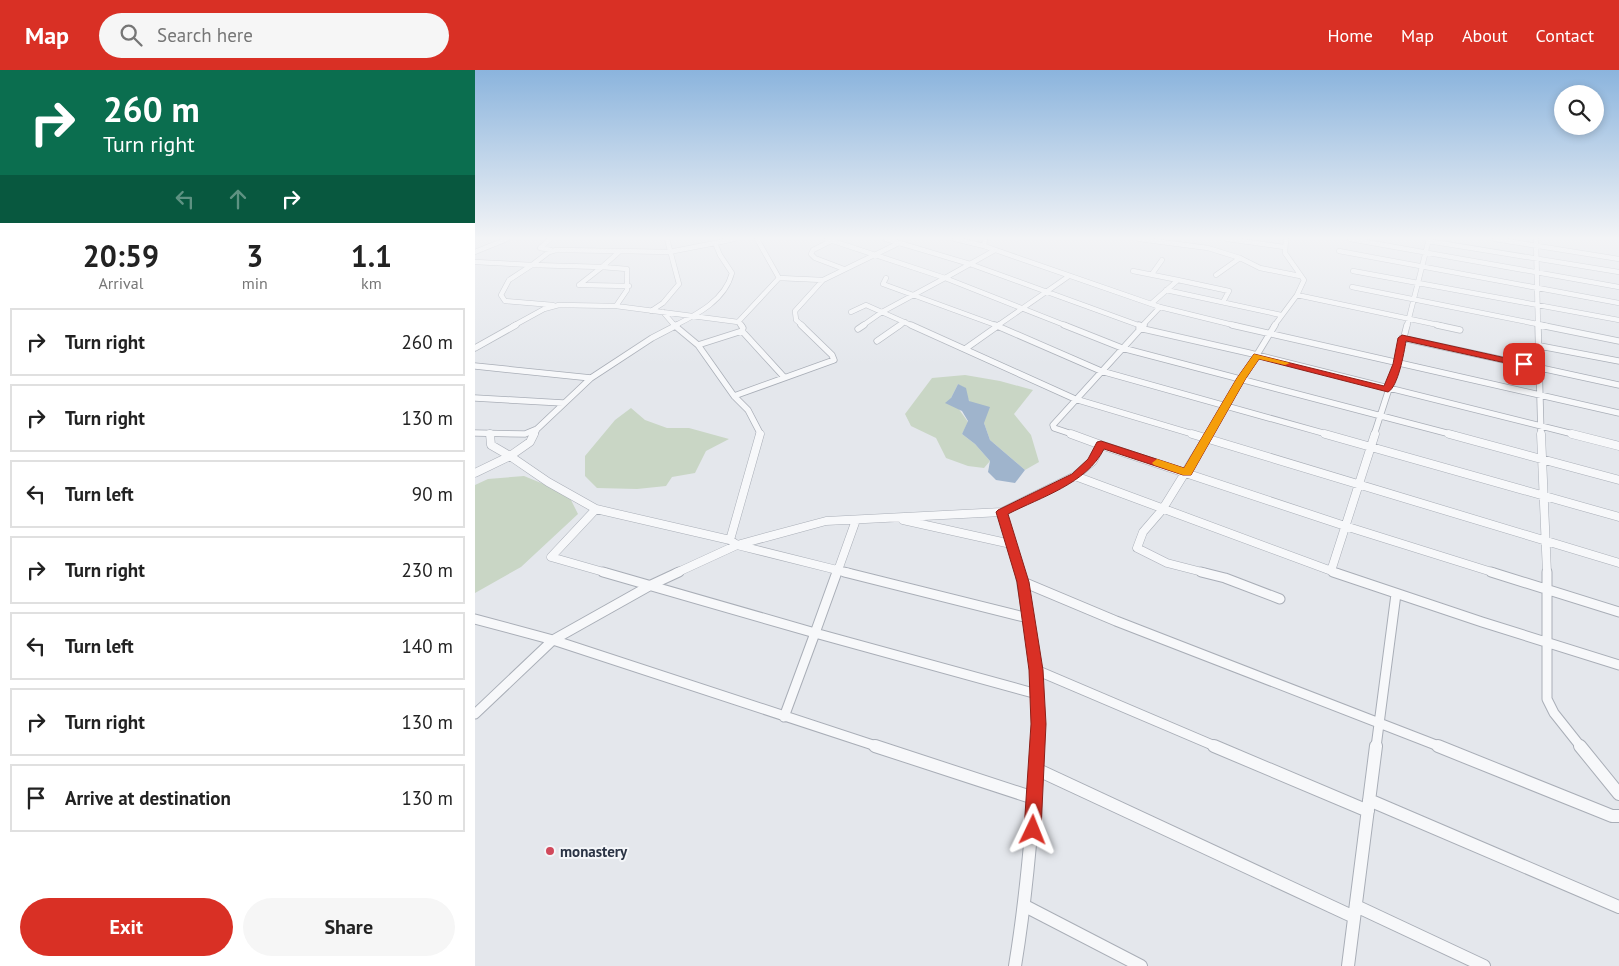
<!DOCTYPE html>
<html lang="en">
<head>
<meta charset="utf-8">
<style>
  body { margin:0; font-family:"PT Sans",sans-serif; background:#f6f6f6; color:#222; height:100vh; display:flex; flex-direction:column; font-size:19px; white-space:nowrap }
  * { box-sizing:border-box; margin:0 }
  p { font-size:16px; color:#767676 }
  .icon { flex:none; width:28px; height:28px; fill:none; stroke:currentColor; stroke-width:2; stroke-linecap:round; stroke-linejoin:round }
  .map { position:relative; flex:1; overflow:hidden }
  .sheet { display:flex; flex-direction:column; background:#fff; width:475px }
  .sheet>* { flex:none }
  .guide { background:#0b6e4f; color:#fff; overflow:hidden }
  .buttons { position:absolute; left:1079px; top:15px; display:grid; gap:10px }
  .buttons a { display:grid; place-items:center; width:50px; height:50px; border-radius:50%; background:#fff; box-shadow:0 2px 8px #0003; font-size:25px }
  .pin { position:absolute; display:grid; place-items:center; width:42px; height:42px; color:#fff; margin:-21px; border-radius:10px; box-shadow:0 2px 8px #0006 }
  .me { position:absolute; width:55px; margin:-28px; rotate:2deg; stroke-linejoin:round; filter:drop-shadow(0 0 4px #0008) }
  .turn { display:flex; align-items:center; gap:18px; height:105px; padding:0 20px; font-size:22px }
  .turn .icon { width:65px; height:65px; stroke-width:2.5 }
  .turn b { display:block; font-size:35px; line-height:42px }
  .lanes { display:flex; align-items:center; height:48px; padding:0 20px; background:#0003; justify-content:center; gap:25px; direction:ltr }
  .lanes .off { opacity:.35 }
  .eta { display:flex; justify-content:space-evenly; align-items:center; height:85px; text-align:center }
  .eta b { font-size:30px; font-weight:700; line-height:35px }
  .action { display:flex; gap:10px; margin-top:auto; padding:10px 20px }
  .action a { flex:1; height:58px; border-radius:30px; background:#d93025; color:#fff; font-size:20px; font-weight:700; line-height:58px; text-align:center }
  .action a+a { background:#f6f6f6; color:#222 }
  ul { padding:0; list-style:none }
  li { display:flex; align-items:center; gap:15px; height:68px; margin:0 10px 8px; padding:0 10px; border:2px solid #e0e0e0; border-radius:0px }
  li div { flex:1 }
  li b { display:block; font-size:19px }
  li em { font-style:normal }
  header { display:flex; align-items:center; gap:30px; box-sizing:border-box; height:70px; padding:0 25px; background:#d93025; color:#fff }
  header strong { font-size:24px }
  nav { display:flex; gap:28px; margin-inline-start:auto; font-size:18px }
  .search { width:350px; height:45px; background:#f6f6f6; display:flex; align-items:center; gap:12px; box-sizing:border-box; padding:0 18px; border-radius:28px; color:#767676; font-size:19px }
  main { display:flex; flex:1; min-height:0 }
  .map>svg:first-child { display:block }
  .green { fill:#c9d6c5 }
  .water { fill:#9fb4cc }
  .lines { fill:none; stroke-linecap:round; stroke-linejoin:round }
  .minor-far4-casing { stroke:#a9aeb7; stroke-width:5.5 }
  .minor-far3-casing { stroke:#a9aeb7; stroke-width:7 }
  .minor-far2-casing { stroke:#a9aeb7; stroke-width:9 }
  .minor-far1-casing { stroke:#a9aeb7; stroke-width:11 }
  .minor-casing { stroke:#a9aeb7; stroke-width:14 }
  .minor-far4 { stroke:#f7f8fa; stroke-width:4.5 }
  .minor-far3 { stroke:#f7f8fa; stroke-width:5.5 }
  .minor-far2 { stroke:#f7f8fa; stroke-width:8 }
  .minor-far1 { stroke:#f7f8fa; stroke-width:9 }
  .minor { stroke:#f7f8fa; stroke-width:12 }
  .route { fill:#d93025; stroke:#8d1f18 }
  .slow { fill:#f59e0b }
  .poi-dot { fill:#d1495b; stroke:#f4f6f9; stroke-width:2 }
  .labels { text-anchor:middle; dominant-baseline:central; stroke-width:4; stroke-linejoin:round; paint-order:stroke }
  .near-poi-label { font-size:15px; font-weight:bold; fill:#2b3445; stroke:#f4f6f9; text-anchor:start }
</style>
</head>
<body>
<header>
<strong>Map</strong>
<div class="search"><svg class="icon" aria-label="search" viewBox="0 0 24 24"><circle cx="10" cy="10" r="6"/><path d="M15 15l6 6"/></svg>Search here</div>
<nav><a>Home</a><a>Map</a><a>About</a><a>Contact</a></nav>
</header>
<main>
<section class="sheet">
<div class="guide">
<div class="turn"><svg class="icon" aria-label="right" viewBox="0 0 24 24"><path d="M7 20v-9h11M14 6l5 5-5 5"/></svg><div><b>260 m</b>Turn right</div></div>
<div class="lanes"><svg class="icon off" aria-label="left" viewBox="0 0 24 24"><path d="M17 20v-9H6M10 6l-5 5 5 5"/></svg><svg class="icon off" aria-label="ahead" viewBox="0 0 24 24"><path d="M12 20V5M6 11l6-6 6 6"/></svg><svg class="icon" aria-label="right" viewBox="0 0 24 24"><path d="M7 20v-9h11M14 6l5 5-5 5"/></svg></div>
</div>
<div class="eta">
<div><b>20:59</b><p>Arrival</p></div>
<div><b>3</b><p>min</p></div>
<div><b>1.1</b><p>km</p></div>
</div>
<ul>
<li><svg class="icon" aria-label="right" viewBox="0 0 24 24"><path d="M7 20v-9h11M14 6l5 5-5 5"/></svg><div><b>Turn right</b></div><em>260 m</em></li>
<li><svg class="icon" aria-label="right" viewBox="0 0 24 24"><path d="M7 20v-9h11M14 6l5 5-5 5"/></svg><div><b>Turn right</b></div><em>130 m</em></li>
<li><svg class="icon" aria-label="left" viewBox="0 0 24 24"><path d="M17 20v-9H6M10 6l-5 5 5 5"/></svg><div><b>Turn left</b></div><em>90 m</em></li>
<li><svg class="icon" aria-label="right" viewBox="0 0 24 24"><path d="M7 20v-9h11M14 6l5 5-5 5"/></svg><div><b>Turn right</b></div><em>230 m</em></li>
<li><svg class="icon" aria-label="left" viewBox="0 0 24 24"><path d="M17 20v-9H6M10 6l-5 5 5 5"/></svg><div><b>Turn left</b></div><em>140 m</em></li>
<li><svg class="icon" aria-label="right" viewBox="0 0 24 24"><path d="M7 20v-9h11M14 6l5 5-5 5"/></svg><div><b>Turn right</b></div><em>130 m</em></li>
<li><svg class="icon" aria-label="arrive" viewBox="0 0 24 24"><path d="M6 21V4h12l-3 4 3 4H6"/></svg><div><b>Arrive at destination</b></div><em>130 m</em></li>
</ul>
<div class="action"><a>Exit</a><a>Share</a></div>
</section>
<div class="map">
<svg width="1144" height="896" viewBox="0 0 1144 896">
  <rect width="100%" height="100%" fill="#e4e7ec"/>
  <path class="green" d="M 490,305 L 525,311 L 558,320 L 539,344 L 556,365 L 564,392 L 550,400 L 515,370 L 509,353 L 483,314 L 476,328 L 493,352 L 487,364 L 500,374 L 515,391 L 509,398 L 493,396 L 471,388 L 461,368 L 436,356 L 430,344 L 457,308 Z
    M 156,338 L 170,350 L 192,358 L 214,358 L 254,369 L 231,381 L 220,403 L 197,407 L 191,416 L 162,419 L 122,418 L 110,406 L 110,386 L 140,350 Z
    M 49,406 L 93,424 L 103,444 L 46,497 L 0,523 L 0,415 L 13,409 Z"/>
  <path class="water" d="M 483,314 L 491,318 L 494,331 L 515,337 L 509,353 L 515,370 L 550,400 L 540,413 L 521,410 L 513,402 L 515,391 L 500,374 L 487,364 L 493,351 L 487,341 L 470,333 L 476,328 Z"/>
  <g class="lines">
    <defs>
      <path id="minor-far4" d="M 75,169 L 65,178 L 76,180
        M 352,169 L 470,208
        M 411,169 L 495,194 L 470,208 L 592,256
        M 480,169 L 509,176
        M 510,169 L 509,176 L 685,237 L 762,256
        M 664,169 L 733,178 L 765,188 L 785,198 L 825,206
        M 752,169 L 809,177
        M 811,169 L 810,183 L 829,210 L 822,225 L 968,256
        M 875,169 L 1144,217
        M 1020,169 L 1144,189
        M 1061,169 L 1063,256
        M 356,171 L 338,180 L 336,184 L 340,188 L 369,199
        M 953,171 L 1144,202
        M 864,181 L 1144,233
        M 0,182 L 32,169
        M 0,192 L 57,195 L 34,210 L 26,225 L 30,231 L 78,235
        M 495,194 L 666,256
        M 495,194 L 520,180
        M 127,197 L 57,195 L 74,182 L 81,180 L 145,181
        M 127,197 L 104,215 L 154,216
        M 658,201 L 703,210 L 677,233
        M 878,201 L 1144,250
        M 677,204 L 687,190
        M 741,205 L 765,188
        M 304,208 L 348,210
        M 411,208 L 408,214 L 523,256
        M 703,210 L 754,221 L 748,232
        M 877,217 L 1072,256
        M 691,220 L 806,245
        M 141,236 L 152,220 L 152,199 L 127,197 L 145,181 L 194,182 L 240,173
        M 176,241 L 188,233 L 204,214 L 192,169
        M 188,242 L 200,256
        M 376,242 L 391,235 L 438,256
        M 38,256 L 69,239 L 84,235 L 141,236 L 263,252
        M 199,256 C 223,244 250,230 257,203 L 245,185 L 240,173 L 259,169
        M 267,256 L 263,252 L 304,208 L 282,169
        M 328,256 L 321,250 L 320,241 L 348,210 L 424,173
        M 387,256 L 407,242 L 470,208
        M 424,256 L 430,252
        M 522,256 L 594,206
        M 667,256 L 685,237
        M 799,256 L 822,225
        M 932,256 L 954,169"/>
      <path id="minor-far3" d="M 199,255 L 223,275 L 259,326 L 273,340 L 285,363 L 284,365
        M 436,255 L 600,329 L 721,365
        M 520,255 L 626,301 L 855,365
        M 589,255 L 647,278 L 979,365
        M 664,255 L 666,256
        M 757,255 L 1144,343
        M 962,255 L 985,260
        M 1063,255 L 1066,365
        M 1065,255 L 1144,271
        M 664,258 L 774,283 L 1102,365
        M 383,259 L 389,255
        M 267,261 L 309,307
        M 927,268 L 1144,315
        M 402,271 L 425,255
        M 223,275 L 267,261 L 268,258 L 266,255
        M 1065,276 L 1144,291
        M 0,278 L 41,255
        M 490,279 L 524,255
        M 0,296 L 116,308
        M 259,326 L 359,290 L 357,285 L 326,255
        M 0,328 L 88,333
        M 0,363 L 50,364 L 62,359 L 116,308 L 177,268 L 202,255
        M 59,365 L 62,359
        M 600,365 L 579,358 L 578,355 L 669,255
        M 733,365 L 800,255
        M 899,365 L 922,294 L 932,255"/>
      <path id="minor-far2" d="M 15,364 L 16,375 L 35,386 L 55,372 L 59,364
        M 717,364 L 1144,493
        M 850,364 L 1144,447
        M 974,364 L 1144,410
        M 1066,364 L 1072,503
        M 1097,364 L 1144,376
        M 626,375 L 870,456 L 1020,503
        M 0,403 L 35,386 L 73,412 L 121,439 L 255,470 L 262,475 L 374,503
        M 600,406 L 862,503
        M 121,439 L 76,487 L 132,503
        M 527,442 L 545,503
        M 428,450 L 536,474
        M 255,470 L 285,364
        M 856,501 L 900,364
        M 201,503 L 262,475 L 351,451 L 527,442 L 600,406 L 618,391 L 626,375 L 596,364
        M 362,503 L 381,450
        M 731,503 L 692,493 L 662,478 L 668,462 L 687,440 L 734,364"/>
      <path id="minor-far1" d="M 128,502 L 340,563 L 362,502
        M 369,502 L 553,548
        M 545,502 L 561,600 L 562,677
        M 726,502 L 750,508 L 805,529
        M 858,502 L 1007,552 L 1144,595
        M 1016,502 L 1144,542
        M 1072,502 L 1072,629 L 1079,643 L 1106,677
        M 548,512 L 641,551 L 966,677
        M 0,549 L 78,570 L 404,677
        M 561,600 L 742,677
        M 0,644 L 78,570 L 176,515 L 204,502
        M 309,647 L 340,563 L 562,624
        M 901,677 L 921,524"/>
      <path id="minor" d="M 400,676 L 559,728
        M 739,676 L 893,741
        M 963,676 L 1137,746 L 1144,746
        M 1105,676 L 1144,724
        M 561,699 L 879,847
        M 894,730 L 1144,837
        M 550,836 L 666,896
        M 881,836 L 1009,896
        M 540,896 C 552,823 558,750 562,676
        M 873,896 L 901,676"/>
    </defs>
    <use href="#minor-far4" class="minor-far4-casing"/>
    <use href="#minor-far3" class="minor-far3-casing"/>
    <use href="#minor-far2" class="minor-far2-casing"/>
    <use href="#minor-far1" class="minor-far1-casing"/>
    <use href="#minor" class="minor-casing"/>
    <use href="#minor-far4" class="minor-far4"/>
    <use href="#minor-far3" class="minor-far3"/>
    <use href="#minor-far2" class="minor-far2"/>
    <use href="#minor-far1" class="minor-far1"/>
    <use href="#minor" class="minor"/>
  </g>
  <linearGradient id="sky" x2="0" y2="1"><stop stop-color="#8bb4dd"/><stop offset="0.57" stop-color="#f3f4f6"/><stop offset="1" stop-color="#f3f4f6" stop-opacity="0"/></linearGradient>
  <rect width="1144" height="295" fill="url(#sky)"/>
  <path class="route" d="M 927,265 L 1049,292 L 1053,294 L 1049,297 L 931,271 C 929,283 923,317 913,322 L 784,289 L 771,308 L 716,405 L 708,405 L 629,379 C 611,414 566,427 533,444 L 554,512 L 568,600 L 571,654 L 566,760 L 564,766 L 558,768 L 552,766 L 549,760 L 556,654 L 554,600 L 542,512 L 521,442 L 523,440 L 597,404 L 613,389 L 622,372 L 626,371 L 709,398 L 762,308 L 779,284 L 909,316 L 918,294 L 923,268 Z"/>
  <path class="slow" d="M 779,284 L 815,293 L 810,295 L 784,289 L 771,308 L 716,405 L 708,405 L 679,395 L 677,393 L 682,389 L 709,398 L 762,308 Z"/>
  <circle class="poi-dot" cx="75" cy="781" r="5"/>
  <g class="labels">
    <g class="near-poi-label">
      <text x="85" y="781">monastery</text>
    </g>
  </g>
</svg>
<div class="buttons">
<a><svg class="icon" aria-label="search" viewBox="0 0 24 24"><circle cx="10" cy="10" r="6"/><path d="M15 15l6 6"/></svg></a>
</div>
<div class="pin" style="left:1049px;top:294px;background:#d93025"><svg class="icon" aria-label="arrive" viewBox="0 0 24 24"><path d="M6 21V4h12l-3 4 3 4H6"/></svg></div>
<svg class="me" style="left:558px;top:760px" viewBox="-20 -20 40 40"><path d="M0-17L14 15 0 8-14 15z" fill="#d93025" stroke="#fff" stroke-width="4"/></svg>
</div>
</main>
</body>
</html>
